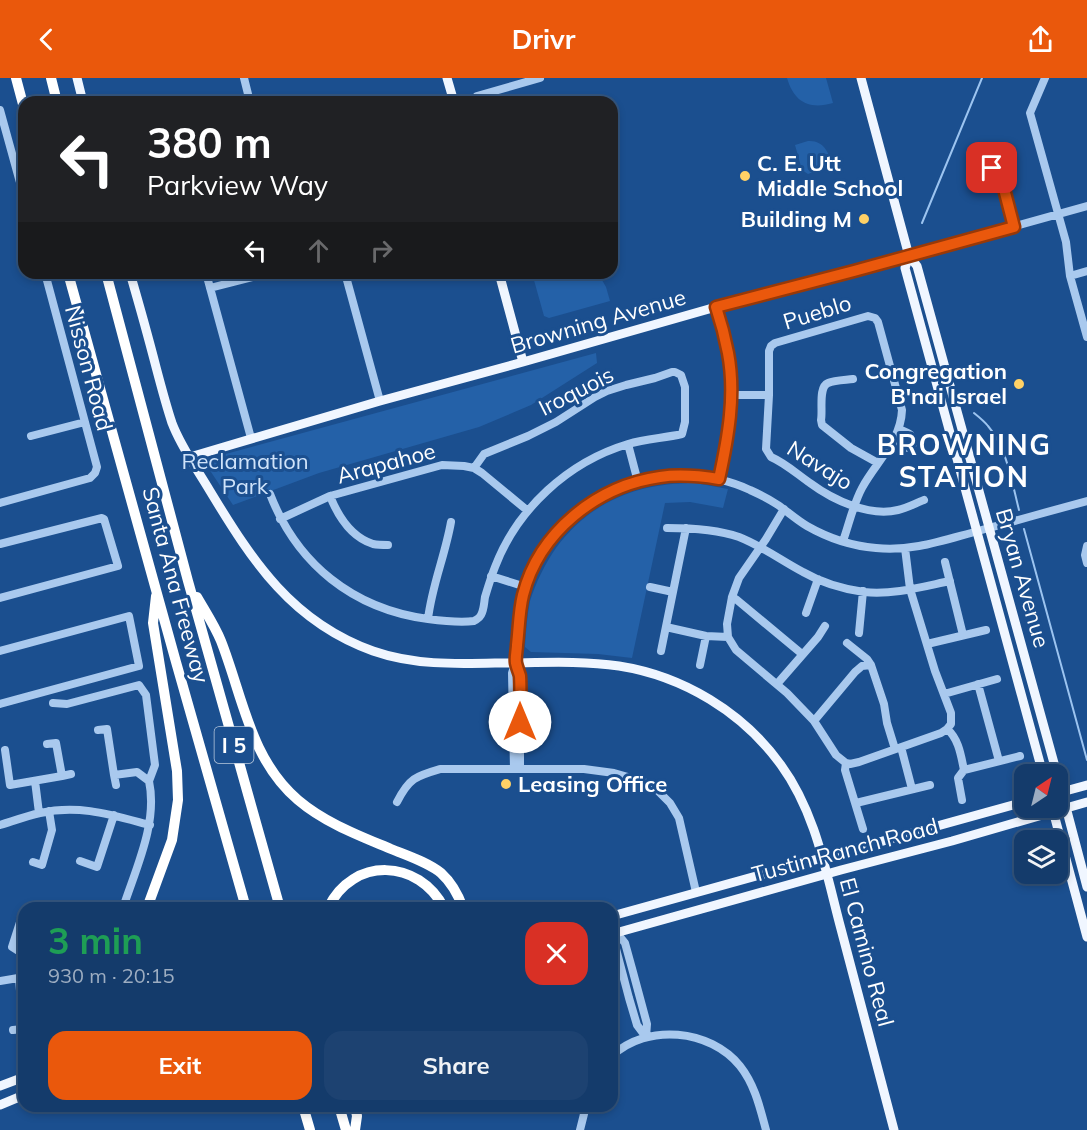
<!DOCTYPE html>
<html lang="en">
<head>
<meta charset="utf-8">
<style>
  body { margin:0; font-family:Mulish,sans-serif; background:#1d4271; color:#f1f3f6; height:100vh; display:flex; flex-direction:column; font-size:22px; white-space:nowrap }
  * { box-sizing:border-box; margin:0 }
  p { font-size:20px; color:#9dadc1 }
  .icon { flex:none; width:33px; height:33px; fill:none; stroke:currentColor; stroke-width:2; stroke-linecap:round; stroke-linejoin:round }
  .map { position:relative; flex:1; overflow:hidden }
  .panel { position:absolute; left:18px; top:824px; width:600px; height:210px; display:flex; flex-direction:column; background:#143b6b; border-radius:18px; box-shadow:0 3px 9px #0003,0 0 0 2px #33557e }
  .panel>* { flex:none }
  .guide { position:absolute; left:18px; top:18px; width:600px; height:183px; border-radius:18px; box-shadow:0 3px 9px #0003,0 0 0 2px #33557e; background:#202124; color:#fff; overflow:hidden }
  .needle { width:39px; rotate:35deg }
  .fabs { position:absolute; left:1014px; top:686px; display:grid; gap:12px }
  .fabs a { display:grid; place-items:center; width:54px; height:54px; border-radius:12px; background:#143b6b; box-shadow:0 3px 9px #0003,0 0 0 2px #33557e; font-size:30px }
  .pin { position:absolute; display:grid; place-items:center; width:51px; height:51px; color:#fff; margin:-26px; border-radius:12px; box-shadow:0 3px 9px #0006 }
  .me { position:absolute; width:66px; margin:-33px; rotate:0deg; stroke-linejoin:round; filter:drop-shadow(0 0 4px #0008) }
  .turn { display:flex; align-items:center; gap:21px; height:126px; padding:0 30px; font-size:27px }
  .turn .icon { width:78px; height:78px; stroke-width:2.5 }
  .turn b { display:block; font-size:42px; line-height:51px }
  .lanes { display:flex; align-items:center; height:57px; padding:0 30px; background:#0003; justify-content:center; gap:30px; direction:ltr }
  .lanes .off { opacity:.35 }
  .round { display:grid; place-items:center; flex:none; width:63px; height:63px; border-radius:18px; background:#1d4271 }
  .summary { display:flex; align-items:center; justify-content:space-between; height:102px; padding:0 30px }
  h1 { font-size:36px; font-weight:700; line-height:45px; color:#1e9e55 }
  .cta { display:flex; gap:12px; margin-top:auto; padding:12px 30px }
  .cta a { flex:1; height:69px; border-radius:18px; background:#ea580c; color:#fff; font-size:24px; font-weight:700; line-height:69px; text-align:center }
  .cta a+a { background:#1d4271; color:#f1f3f6 }
  header { display:flex; justify-content:space-between; align-items:center; height:78px; padding:0 30px; background:#ea580c; color:#fff; font-size:27px; font-weight:700 }
  .map>svg:first-child { display:block }
  .green { fill:#2461a8 }
  .lines { fill:none; stroke-linecap:round; stroke-linejoin:round }
  .stream { stroke:#9cc4f0; stroke-width:2 }
  .minor { stroke:#a9c9ee; stroke-width:8 }
  .major { stroke:#f0f6ff; stroke-width:9 }
  .highway { stroke:#fff; stroke-width:10 }
  .route-casing { stroke:#983908; stroke-width:15 }
  .route { stroke:#ea580c; stroke-width:10 }
  .poi-dot { fill:#ffd166; stroke:#1b4f8f; stroke-width:2 }
  .labels { text-anchor:middle; dominant-baseline:central; stroke-width:6; stroke-linejoin:round; paint-order:stroke }
  .shield { fill:#1b4f8f; stroke:#bbcadd; stroke-width:1.5 }
  .shield-label { font-size:21px; font-weight:bold; fill:#fff }
  .poi-label { font-size:22px; font-weight:bold; fill:#fff; stroke:#1b4f8f; text-anchor:start }
  .street-label { font-size:22px; fill:#fff; stroke:#1b4f8f }
  .park-label { font-size:22px; fill:#cfe3fa; stroke:#1b4f8f }
  .district-label { font-size:28px; font-weight:bold; letter-spacing:1.5px; fill:#fff; stroke:#1b4f8f }
</style>
</head>
<body>
<header><svg class="icon" aria-label="back" viewBox="0 0 24 24"><path d="M15 5l-7 7 7 7"/></svg>Drivr<svg class="icon" aria-label="share" viewBox="0 0 24 24"><path d="M12 15V3M7 8l5-5 5 5M5 13v7h14v-7"/></svg></header>
<div class="map">
<svg width="1087" height="1052" viewBox="0 0 1087 1052">
  <rect width="100%" height="100%" fill="#1b4f8f"/>
  <path class="green" d="M 787,0 L 826,0 L 833,25 C 809,32 794,24 787,0 Z
    M 808,63 C 824,62 829,75 832,87 L 808,96 L 802,92 L 795,67 Z
    M 532,195 L 598,195 L 606,209 L 610,223 L 549,240 L 544,238 Z
    M 596,275 L 597,285 L 531,327 L 479,349 L 319,395 L 233,427 L 207,388 L 211,380 Z
    M 695,405 L 728,411 L 723,430 L 690,424 L 665,425 L 632,580 L 598,576 L 531,574 L 525,569 C 526,553 527,538 530,523 C 536,504 545,486 556,470 C 591,423 638,405 695,405 Z"/>
  <g class="lines">
    <path class="stream" d="M 922,145 L 982,0
      M 974,335 C 979,339 984,343 988,348 C 1007,370 1012,405 1019,432
      M 1024,451 L 1087,682"/>
    <path class="minor" d="M 244,0 L 250,24
      M 1045,0 L 1030,35 L 1066,164 L 1070,198 L 1087,259
      M 477,18 L 540,0
      M 0,32 L 24,119
      M 992,90 L 1003,107 L 1014,149
      M 909,178 L 1087,128
      M 206,195 L 251,360
      M 345,195 L 380,323
      M 424,195 L 429,197 L 437,195
      M 1070,198 L 1087,193
      M 210,210 L 268,195
      M 716,229 C 721,244 726,259 728,275 C 736,317 728,360 719,401
      M 853,301 C 846,302 835,302 828,305 C 818,309 823,332 821,342 L 822,347 L 851,370 L 878,385
      M 731,317 L 769,317
      M 31,358 L 85,344
      M 893,364 L 902,370 L 907,370 L 913,366 C 915,356 906,354 899,351
      M 628,366 L 638,404
      M 270,416 C 297,486 353,531 428,541 C 443,543 459,545 474,543 C 477,541 479,541 481,537 C 484,532 484,525 485,519 C 488,509 491,499 495,489 C 517,431 568,384 628,366 C 646,361 664,360 682,356 L 685,344 L 685,309 L 681,297 L 675,294 L 672,294 L 655,300 L 626,307 L 607,313 L 595,319 L 556,344 L 528,358 L 484,376 L 474,390
      M 330,418 C 338,438 351,459 373,466 C 378,467 383,467 388,467
      M 0,425 L 90,400 L 95,395 L 97,389 L 45,195
      M 784,431 L 766,461 L 739,500 L 732,519 L 727,546 L 728,559 L 736,572 L 787,615 L 814,643 L 836,677 L 846,685 L 845,692 L 863,751
      M 280,441 L 330,418 L 442,387 L 464,388 L 474,390 L 482,395 L 528,433
      M 667,450 C 691,450 716,451 739,459 C 762,468 782,483 803,494 C 822,505 843,511 864,514 C 893,517 921,509 950,503
      M 843,463 C 849,446 853,427 862,410 C 876,384 901,363 902,332 L 878,244 L 875,240 L 868,238 L 775,265 L 771,268 L 769,273 L 769,317 L 766,371 L 771,379 C 785,385 797,396 810,405 C 833,422 869,439 898,432 C 907,430 916,425 924,422
      M 0,466 L 102,440 L 104,441 L 118,488 L 0,520
      M 1087,468 L 1085,477 L 1087,485
      M 905,470 L 910,511 L 935,593 L 951,635 L 951,646 L 947,651 C 959,661 961,678 964,692 L 958,700 L 962,722
      M 945,484 L 963,557
      M 491,498 L 526,509
      M 650,509 L 673,514
      M 732,519 L 737,522 L 802,576
      M 806,535 L 818,501
      M 428,541 C 432,507 445,478 451,444
      M 666,549 L 706,558 L 728,559
      M 859,555 L 863,513
      M 847,565 L 867,581 L 871,587 L 884,626 L 887,645 L 895,671
      M 927,566 L 986,552
      M 0,573 L 129,538 L 139,588 L 0,626
      M 661,573 L 686,450
      M 516,585 L 520,596 L 520,691
      M 700,587 L 706,558
      M 777,606 L 818,559 L 825,548
      M 978,606 L 999,683
      M 944,616 L 997,601
      M 53,625 L 67,626 L 139,607 L 146,617 L 155,687 L 149,703
      M 814,643 L 855,594 L 862,588 L 871,587
      M 98,652 L 107,651 L 114,697 L 137,694 L 149,703
      M 901,669 L 912,711
      M 5,672 L 10,707 L 62,698 L 56,665 L 47,666
      M 846,685 L 850,686 L 859,684 L 941,655 L 947,651
      M 514,691 L 512,595 C 522,567 516,535 527,506 C 552,441 614,397 684,398 C 707,398 729,402 750,412 C 759,416 769,421 778,427 C 788,434 797,442 807,448 C 828,460 852,468 876,470 C 911,474 944,462 978,453 C 1014,443 1051,433 1087,423
      M 964,692 L 1020,678
      M 114,697 L 116,707
      M 62,698 L 71,696
      M 35,703 L 39,735
      M 397,724 C 409,700 416,698 440,691 L 584,691 L 614,695 L 642,703 L 656,711 L 670,725 L 679,740 L 696,814
      M 856,725 L 930,707
      M 0,747 C 13,743 27,738 40,735 C 79,726 112,737 150,747
      M 80,783 L 97,789 L 114,737
      M 33,784 L 42,787 L 52,752 L 49,733
      M 123,830 C 136,790 158,745 149,703
      M 24,835 L 23,835 L 12,869 L 23,876 L 24,881
      M 612,839 L 616,854 L 615,867 L 629,920 L 637,947 L 646,959
      M 616,854 L 625,865 L 633,894 L 647,946 L 646,959
      M 0,903 L 24,899
      M 13,952 L 23,951 L 19,900
      M 612,978 C 647,945 710,951 740,988 C 755,1007 760,1030 766,1052
      M 580,1052 L 586,1028"/>
    <path class="major" d="M 77,0 L 83,24
      M 447,0 L 454,24
      M 861,0 L 909,178 L 917,188 L 1057,696
      M 909,178 L 905,190 L 1043,696
      M 130,195 C 139,226 148,258 156,289 C 161,308 166,327 172,345 C 181,369 197,391 210,413 C 253,484 292,544 373,573 C 413,587 454,586 495,585 C 536,585 579,582 619,588 C 683,598 743,634 781,687 C 816,735 826,795 841,851 C 859,918 876,985 894,1052
      M 499,195 L 523,284
      M 190,379 L 380,323 L 523,284 L 716,229 L 909,178
      M 1058,699 L 1087,809
      M 1058,715 L 1087,707
      M 1052,729 L 1087,859
      M 612,838 L 1024,724
      M 612,856 L 841,792 L 952,763 L 1087,724
      M 0,1008 L 24,999
      M 0,1027 L 24,1017"/>
    <path class="highway" d="M 16,0 L 24,30
      M 51,0 L 57,24
      M 68,195 L 176,584 L 246,830
      M 106,195 L 188,503 L 280,830
      M 197,519 C 205,533 215,548 221,563 C 243,619 250,681 298,722 C 325,745 360,758 391,771 C 408,778 427,784 441,795 C 452,805 458,816 463,830
      M 147,830 L 172,762 L 178,722 L 177,693 L 153,545 L 156,518
      M 328,830 C 353,778 419,781 444,830
      M 303,1028 L 310,1052
      M 339,1028 L 346,1052
      M 355,1028 L 357,1038 L 355,1052"/>
  </g>
  <g class="lines">
    <defs>
      <path id="route" d="M 520,644 C 520,629 521,613 520,598 C 519,594 517,590 516,585 C 515,579 517,572 517,567 C 519,550 519,533 523,517 C 539,454 597,408 660,399 C 680,396 700,398 719,401 C 728,360 736,317 728,275 C 725,259 721,244 716,229 L 854,193 L 1014,149 L 1003,107 L 992,90"/>
    </defs>
    <use href="#route" class="route-casing"/>
    <use href="#route" class="route"/>
  </g>
  <g class="poi-dot">
    <circle cx="745" cy="98" r="6"/>
    <circle cx="864" cy="141" r="6"/>
    <circle cx="1019" cy="306" r="6"/>
    <circle cx="506" cy="706" r="6"/>
  </g>
  <g class="labels">
    <rect class="shield" x="214.5" y="649" width="39" height="36" rx="4.5"/>
    <g class="shield-label">
      <text x="234" y="667">I 5</text>
    </g>
    <g class="poi-label">
      <text x="757" y="85">C. E. Utt<tspan x="757" dy="25">Middle School</tspan></text>
      <text x="852" y="141" text-anchor="end">Building M</text>
      <text x="1007" y="293" text-anchor="end">Congregation<tspan x="1007" dy="25">B'nai Israel</tspan></text>
      <text x="518" y="706">Leasing Office</text>
    </g>
    <g class="street-label">
      <text transform="translate(817 234) rotate(-17)">Pueblo</text>
      <text transform="translate(598 243) rotate(-16)">Browning Avenue</text>
      <text transform="translate(89 290) rotate(75)">Nisson Road</text>
      <text transform="translate(576 313) rotate(-27)">Iroquois</text>
      <text transform="translate(386 385) rotate(-15)">Arapahoe</text>
      <text transform="translate(820 387) rotate(32)">Navajo</text>
      <text transform="translate(1023 500) rotate(74)">Bryan Avenue</text>
      <text transform="translate(176 507) rotate(75)">Santa Ana Freeway</text>
      <text transform="translate(845 772) rotate(-15)">Tustin Ranch Road</text>
      <text transform="translate(867 874) rotate(75)">El Camino Real</text>
    </g>
    <g class="park-label">
      <text x="245" y="383">Reclamation<tspan x="245" dy="25">Park</tspan></text>
    </g>
    <g class="district-label">
      <text x="964" y="366">BROWNING<tspan x="964" dy="32">STATION</tspan></text>
    </g>
  </g>
</svg>
<div class="fabs">
<a><svg class="needle" viewBox="-14 -14 28 28"><path d="M0-13l5 13h-10z" fill="#e53935"/><path d="M0 13l5-13h-10z" fill="#9dadc1"/></svg></a>
<a><svg class="icon" aria-label="layers" viewBox="0 0 24 24"><path d="M12 4l9 5-9 5-9-5zM3 14l9 5 9-5"/></svg></a>
</div>
<div class="pin" style="left:992px;top:90px;background:#d93025"><svg class="icon" aria-label="arrive" viewBox="0 0 24 24"><path d="M6 21V4h12l-3 4 3 4H6"/></svg></div>
<svg class="me" style="left:520px;top:644px" viewBox="-20 -20 40 40"><circle r="19" fill="#fff"/><path d="M0-13L10 11 0 6-10 11z" fill="#ea580c"/></svg>
<div class="guide">
<div class="turn"><svg class="icon" aria-label="left" viewBox="0 0 24 24"><path d="M17 20v-9H6M10 6l-5 5 5 5"/></svg><div><b>380 m</b>Parkview Way</div></div>
<div class="lanes"><svg class="icon" aria-label="left" viewBox="0 0 24 24"><path d="M17 20v-9H6M10 6l-5 5 5 5"/></svg><svg class="icon off" aria-label="ahead" viewBox="0 0 24 24"><path d="M12 20V5M6 11l6-6 6 6"/></svg><svg class="icon off" aria-label="right" viewBox="0 0 24 24"><path d="M7 20v-9h11M14 6l5 5-5 5"/></svg></div>
</div>
<section class="panel">
<div class="summary"><div><h1>3 min</h1><p>930 m · 20:15</p></div><a class="round" style="background:#d93025;color:#fff"><svg class="icon" aria-label="close" viewBox="0 0 24 24"><path d="M6 6l12 12M18 6L6 18"/></svg></a></div>
<div class="cta"><a>Exit</a><a>Share</a></div>
</section>
</div>
</body>
</html>
